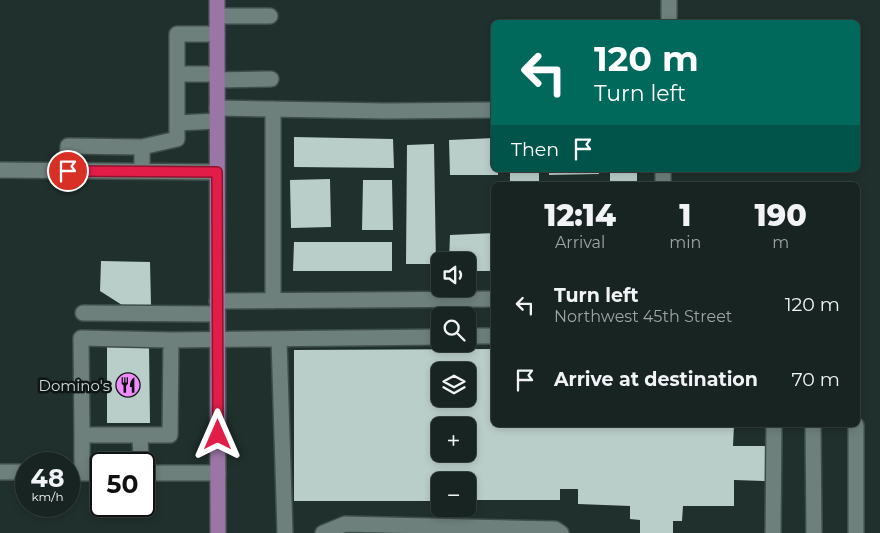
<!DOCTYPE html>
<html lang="en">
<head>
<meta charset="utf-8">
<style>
  body { margin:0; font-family:Montserrat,sans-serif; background:#25302e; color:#f1f3f6; height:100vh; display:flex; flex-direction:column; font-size:19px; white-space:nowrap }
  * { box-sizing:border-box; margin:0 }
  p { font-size:16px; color:#9fa4a5 }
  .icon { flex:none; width:28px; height:28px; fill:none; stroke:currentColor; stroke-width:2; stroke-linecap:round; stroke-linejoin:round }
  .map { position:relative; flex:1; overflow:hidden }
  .side { position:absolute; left:491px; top:182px; width:369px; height:245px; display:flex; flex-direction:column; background:#182421; border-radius:8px; box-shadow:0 2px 8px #0003,0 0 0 1px #36413f }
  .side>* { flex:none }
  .top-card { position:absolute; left:491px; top:20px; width:369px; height:152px; border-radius:8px; box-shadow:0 2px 8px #0003,0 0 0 1px #36413f; background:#00695c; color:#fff; overflow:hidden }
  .tools { position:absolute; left:431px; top:252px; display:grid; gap:10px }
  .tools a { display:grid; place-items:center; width:45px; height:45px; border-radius:8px; background:#182421; box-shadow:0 2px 8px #0003,0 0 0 1px #36413f; font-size:25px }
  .speed { position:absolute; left:15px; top:452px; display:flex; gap:10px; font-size:25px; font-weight:700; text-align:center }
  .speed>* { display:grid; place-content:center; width:65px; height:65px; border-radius:50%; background:#182421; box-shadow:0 2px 8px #0003,0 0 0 1px #36413f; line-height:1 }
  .speed small { font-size:12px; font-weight:400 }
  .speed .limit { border:2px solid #111; border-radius:8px; background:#fff; color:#111 }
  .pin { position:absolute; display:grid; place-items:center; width:42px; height:42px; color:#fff; margin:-21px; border:2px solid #fff; border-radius:50%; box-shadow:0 1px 5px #0007 }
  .me { position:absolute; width:55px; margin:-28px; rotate:0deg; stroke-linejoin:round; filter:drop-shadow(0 0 4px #0008) }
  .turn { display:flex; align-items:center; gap:18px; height:105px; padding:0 20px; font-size:22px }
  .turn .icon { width:65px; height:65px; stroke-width:2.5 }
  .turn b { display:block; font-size:35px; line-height:42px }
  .then { display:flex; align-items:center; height:48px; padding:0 20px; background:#0003; gap:10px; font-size:19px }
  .eta { display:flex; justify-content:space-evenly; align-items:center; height:85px; text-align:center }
  .eta b { font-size:30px; font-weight:800; line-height:35px }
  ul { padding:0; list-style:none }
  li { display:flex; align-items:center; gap:15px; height:75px; padding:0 20px }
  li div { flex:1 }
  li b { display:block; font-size:19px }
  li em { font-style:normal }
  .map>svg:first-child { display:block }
  .building { fill:#bacec9; fill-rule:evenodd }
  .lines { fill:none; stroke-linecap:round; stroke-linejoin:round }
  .minor-casing { stroke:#3f4e4b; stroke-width:18 }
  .major-casing { stroke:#3f4e4b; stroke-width:18 }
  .minor { stroke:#6e807c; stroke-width:15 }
  .major { stroke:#9c75a7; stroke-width:15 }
  .route-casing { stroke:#92132f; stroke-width:12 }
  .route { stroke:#e11d48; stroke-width:9 }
  .labels { text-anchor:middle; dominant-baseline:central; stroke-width:5; stroke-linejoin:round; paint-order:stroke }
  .poi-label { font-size:15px; fill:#ced8d6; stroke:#0f1615; text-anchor:end }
</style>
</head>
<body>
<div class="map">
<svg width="880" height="533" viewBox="0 0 880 533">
  <rect width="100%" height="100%" fill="#20302c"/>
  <path class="building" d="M 294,137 L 393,139 L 394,168 L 294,167 Z
    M 494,138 L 494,170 L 498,170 L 498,175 L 450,175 L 449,140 Z
    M 434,144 L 436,264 L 406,264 L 407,145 Z
    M 510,170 L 539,170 L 539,185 L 510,185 Z
    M 549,170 L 599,170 L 599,174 L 549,175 Z
    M 610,170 L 637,170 L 637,185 L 610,185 Z
    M 330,179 L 331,227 L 291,228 L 290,180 Z
    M 363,180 L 392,180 L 393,230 L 362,230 Z
    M 494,233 L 494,271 L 468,271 L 468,261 L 449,261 L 450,235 Z
    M 294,242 L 392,242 L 392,271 L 293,271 Z
    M 101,261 L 150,262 L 151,305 L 122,305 L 100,291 Z
    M 149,346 L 150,423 L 107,423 L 107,347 Z
    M 494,349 L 494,425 L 734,425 L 733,446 L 765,446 L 765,481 L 734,480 L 734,506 L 683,506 L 682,521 L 673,521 L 673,533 L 640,533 L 640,520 L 630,519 L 630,506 L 578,504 L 578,489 L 560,489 L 560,500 L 468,500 L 468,481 L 440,481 L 440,501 L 294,501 L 294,350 ZM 440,371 L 468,371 L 468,399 L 440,399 ZM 440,426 L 468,426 L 468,454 L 440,454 Z"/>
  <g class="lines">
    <defs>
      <path id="minor" d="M 669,0 L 669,22
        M 217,16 L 270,16
        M 177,74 L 217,74
        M 217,80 L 271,79
        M 217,108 L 386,111 L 494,110
        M 273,109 L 273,301
        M 177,123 L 217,121
        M 142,147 L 177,139 L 177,34 L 217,34
        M 0,170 L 217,172
        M 663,170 L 663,185
        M 67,171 L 68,146 L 142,147 L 142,171
        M 217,301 L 494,299
        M 83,313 L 217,314
        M 468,336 L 494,336
        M 279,339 L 285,533
        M 171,340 L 440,337
        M 813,425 L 814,533
        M 856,425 L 856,533
        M 82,435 L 81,338 L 171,340 L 170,435 L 82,435 L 82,473
        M 140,435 L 141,464
        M 0,472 L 26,472
        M 69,473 L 101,473
        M 144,473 L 218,473
        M 323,533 L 345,524 L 555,529 L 561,533
        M 773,533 L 774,425"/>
      <path id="major" d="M 217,0 L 218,533"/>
    </defs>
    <use href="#minor" class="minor-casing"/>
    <use href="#major" class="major-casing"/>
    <use href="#minor" class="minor"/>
    <use href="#major" class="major"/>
  </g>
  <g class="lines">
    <defs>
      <path id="route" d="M 68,171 L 217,172 L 218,435"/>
    </defs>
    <use href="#route" class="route-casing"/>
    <use href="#route" class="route"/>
  </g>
  <defs>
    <symbol id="restaurant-disc" viewBox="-11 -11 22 22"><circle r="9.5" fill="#ed8cfa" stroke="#0f1615"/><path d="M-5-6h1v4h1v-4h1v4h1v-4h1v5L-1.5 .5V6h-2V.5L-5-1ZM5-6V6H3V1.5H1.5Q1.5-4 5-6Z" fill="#111"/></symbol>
  </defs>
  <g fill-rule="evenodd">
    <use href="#restaurant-disc" x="114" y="371" width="28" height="28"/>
  </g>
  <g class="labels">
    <g class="poi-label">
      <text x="110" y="385">Domino's</text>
    </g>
  </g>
</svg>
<div class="tools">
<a><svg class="icon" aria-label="sound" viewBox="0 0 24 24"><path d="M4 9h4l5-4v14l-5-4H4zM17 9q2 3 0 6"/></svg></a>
<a><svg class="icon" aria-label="search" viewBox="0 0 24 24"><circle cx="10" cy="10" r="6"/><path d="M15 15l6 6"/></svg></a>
<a><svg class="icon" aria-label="layers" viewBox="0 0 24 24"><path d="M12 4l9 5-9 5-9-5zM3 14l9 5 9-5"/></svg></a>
<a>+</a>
<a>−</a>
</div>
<div class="speed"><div>48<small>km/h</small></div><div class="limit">50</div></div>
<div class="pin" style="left:68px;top:171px;background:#d93025"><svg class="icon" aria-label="arrive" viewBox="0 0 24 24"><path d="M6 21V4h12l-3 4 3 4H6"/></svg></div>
<svg class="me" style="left:218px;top:435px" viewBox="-20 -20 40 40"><path d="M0-17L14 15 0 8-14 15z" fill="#e11d48" stroke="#fff" stroke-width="4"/></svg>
<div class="top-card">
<div class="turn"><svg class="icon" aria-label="left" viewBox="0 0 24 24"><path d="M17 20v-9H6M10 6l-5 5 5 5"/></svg><div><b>120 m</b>Turn left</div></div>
<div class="then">Then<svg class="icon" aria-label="arrive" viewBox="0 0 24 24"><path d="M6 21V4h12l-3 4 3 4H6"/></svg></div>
</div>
<section class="side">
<div class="eta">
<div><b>12:14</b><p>Arrival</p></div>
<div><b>1</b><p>min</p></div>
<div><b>190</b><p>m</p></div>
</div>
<ul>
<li><svg class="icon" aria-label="left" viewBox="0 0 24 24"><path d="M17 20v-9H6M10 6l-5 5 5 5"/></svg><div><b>Turn left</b><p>Northwest 45th Street</p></div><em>120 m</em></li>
<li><svg class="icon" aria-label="arrive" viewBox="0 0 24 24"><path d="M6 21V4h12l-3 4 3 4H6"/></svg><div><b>Arrive at destination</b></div><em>70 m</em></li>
</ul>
</section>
</div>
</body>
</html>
